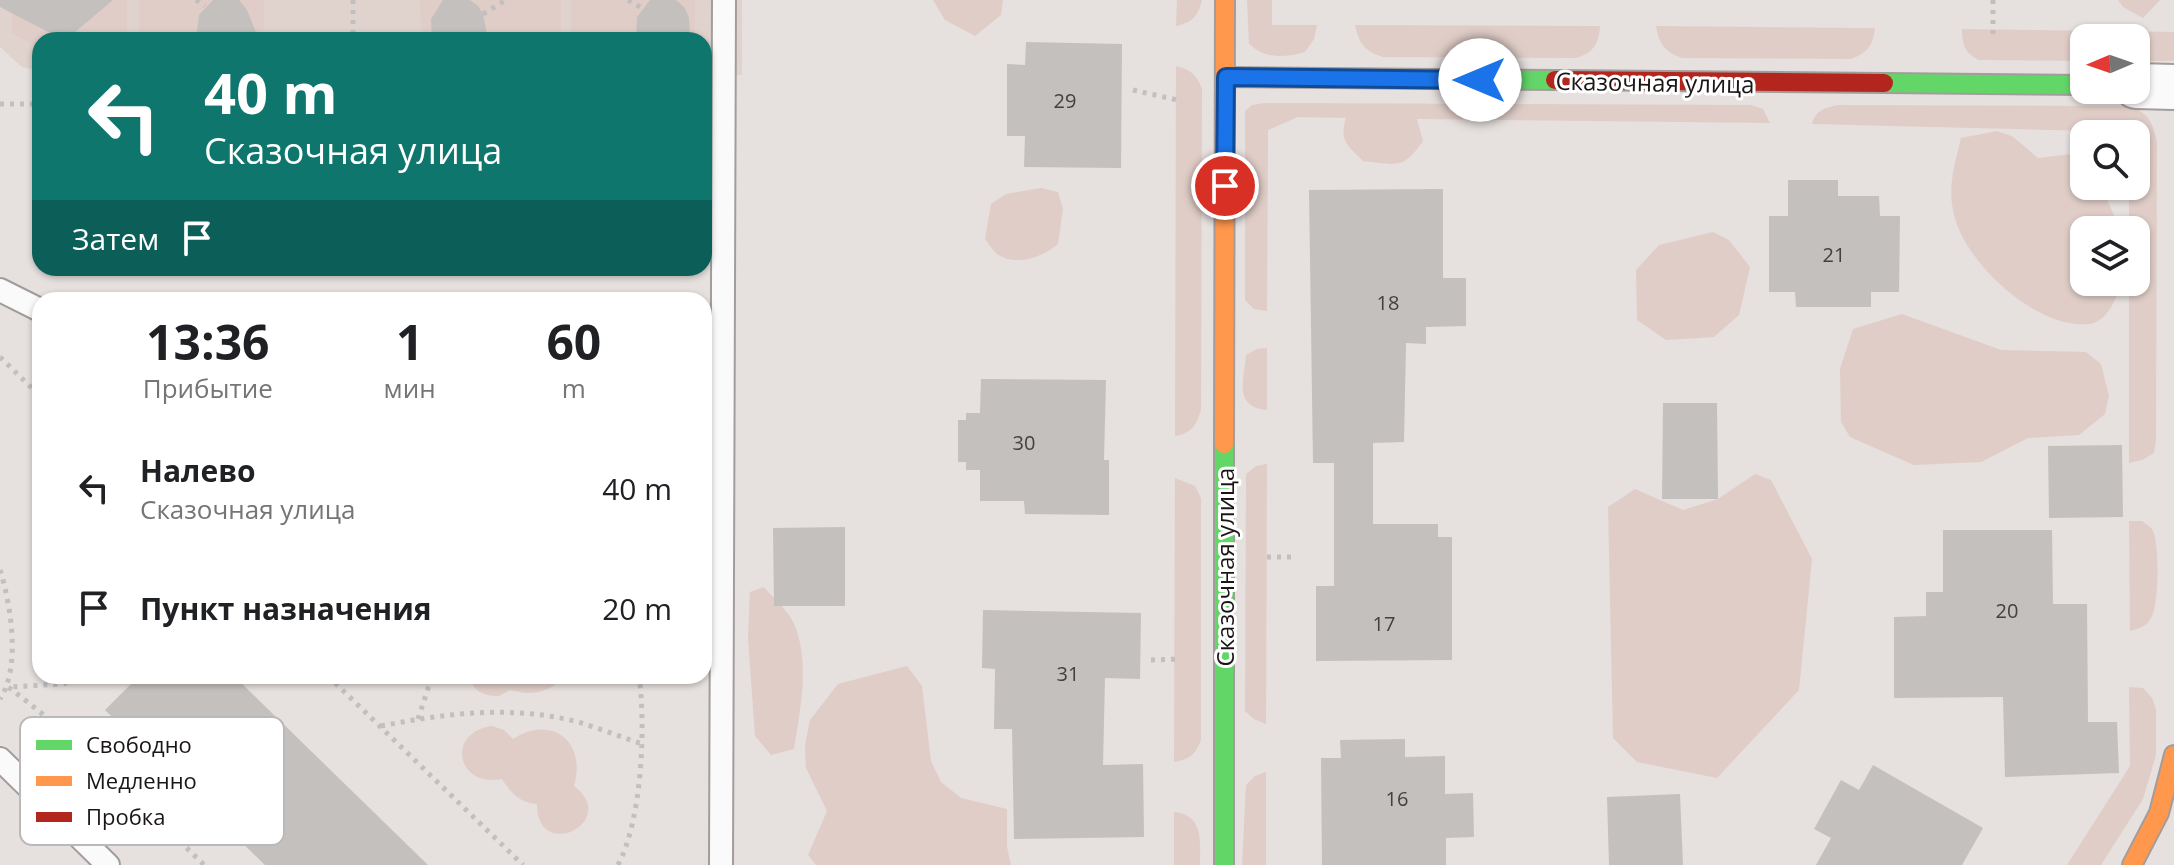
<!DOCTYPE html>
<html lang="ru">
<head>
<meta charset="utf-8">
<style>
  body { margin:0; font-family:"Open Sans",sans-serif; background:#f2f2f2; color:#202124; height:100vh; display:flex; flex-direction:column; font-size:30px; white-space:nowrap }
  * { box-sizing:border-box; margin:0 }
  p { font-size:26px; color:#757577 }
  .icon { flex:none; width:44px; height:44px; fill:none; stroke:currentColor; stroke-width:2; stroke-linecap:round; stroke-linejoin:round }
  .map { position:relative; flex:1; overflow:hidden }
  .drawer { position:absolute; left:32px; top:292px; width:680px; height:392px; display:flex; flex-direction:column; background:#fff; border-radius:24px; box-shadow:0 2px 6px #0004 }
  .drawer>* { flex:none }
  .guide { position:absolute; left:32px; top:32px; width:680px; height:244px; border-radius:24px; box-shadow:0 2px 6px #0004; background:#0f766e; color:#fff; overflow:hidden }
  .needle { width:52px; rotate:268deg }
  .fabs { position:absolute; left:2070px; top:24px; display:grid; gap:16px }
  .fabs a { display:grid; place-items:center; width:80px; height:80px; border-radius:16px; background:#fff; box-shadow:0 2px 6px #0004; font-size:40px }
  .pin { position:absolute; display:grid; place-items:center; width:68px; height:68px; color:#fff; margin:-34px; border:4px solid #fff; border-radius:50%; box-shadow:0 2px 8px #0007 }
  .me { position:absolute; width:88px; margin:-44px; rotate:270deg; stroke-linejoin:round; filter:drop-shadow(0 0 6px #0008) }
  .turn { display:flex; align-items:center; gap:28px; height:168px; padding:0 40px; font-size:36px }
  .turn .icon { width:104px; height:104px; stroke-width:2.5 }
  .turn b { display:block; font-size:56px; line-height:68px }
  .then { display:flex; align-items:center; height:76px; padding:0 40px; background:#0003; gap:16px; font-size:30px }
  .eta { display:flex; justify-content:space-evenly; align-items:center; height:136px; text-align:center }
  .eta b { font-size:48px; font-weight:700; line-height:56px }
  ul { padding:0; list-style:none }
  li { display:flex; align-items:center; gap:24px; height:120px; padding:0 40px }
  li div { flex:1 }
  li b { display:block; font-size:30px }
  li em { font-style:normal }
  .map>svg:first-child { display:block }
  .built { fill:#e0d3ce }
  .green { fill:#e0cdc7 }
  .building { fill:#c4c0be }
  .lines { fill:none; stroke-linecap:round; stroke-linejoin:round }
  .lane-casing { stroke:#a29d9c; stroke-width:26 }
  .street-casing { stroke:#a29d9c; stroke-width:48 }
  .fast-casing { stroke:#a29d9c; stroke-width:22 }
  .slow-casing { stroke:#a29d9c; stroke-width:22 }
  .jam-casing { stroke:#a29d9c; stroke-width:22 }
  .path { stroke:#c2bfbf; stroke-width:5; stroke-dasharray:4 6; stroke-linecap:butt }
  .lane { stroke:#fbfafa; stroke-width:22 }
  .street { stroke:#fbfafa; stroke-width:44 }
  .fast { stroke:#63d668; stroke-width:18 }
  .slow { stroke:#ff974d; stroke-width:18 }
  .jam { stroke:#b3261e; stroke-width:18 }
  .route-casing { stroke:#114b97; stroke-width:20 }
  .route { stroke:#1a73e8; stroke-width:14 }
  .labels { text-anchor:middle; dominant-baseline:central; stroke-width:6; stroke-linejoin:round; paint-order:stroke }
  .number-label { font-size:20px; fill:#44403f }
  .street-label { font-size:24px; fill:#1a1615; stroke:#fff }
  .key { fill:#fff; stroke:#bab9b9; stroke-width:2 }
  .key-label { font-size:22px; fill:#1a1615 }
</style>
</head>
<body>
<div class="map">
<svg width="2174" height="865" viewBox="0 0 2174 865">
  <rect width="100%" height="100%" fill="#e6e0de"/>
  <path class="built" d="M 0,0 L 742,0 L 742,75 L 704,76 L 704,40 L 40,40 L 40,71 L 22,67 L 0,47 Z"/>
  <path class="green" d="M 12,0 L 127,0 L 127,40 L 40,40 L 40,48 L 12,33 Z
    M 139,0 L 264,0 L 264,29 L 254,40 L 139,40 Z
    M 420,0 L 561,0 L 561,40 L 430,40 L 421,29 Z
    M 571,0 L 695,0 L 695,40 L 571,40 Z
    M 933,0 L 1003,0 L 1001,15 L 975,36 L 945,20 Z
    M 1177,0 L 1202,0 C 1199,15 1192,23 1176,26 Z
    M 1247,0 L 1272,0 L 1272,25 L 1317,25 L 1314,39 L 1305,52 C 1284,58 1266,59 1249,44 Z
    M 2118,0 L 2160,0 L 2143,18 L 2123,7 Z
    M 1355,25 L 1600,26 C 1599,44 1593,53 1576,58 L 1383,57 C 1365,51 1359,44 1355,25 Z
    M 1656,26 L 1858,28 L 1875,28 C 1873,46 1867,53 1851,59 L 1682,58 C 1665,52 1659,44 1656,26 Z
    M 1962,29 L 2174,32 L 2174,61 L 2136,61 L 2136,38 L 2084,38 L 2084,61 L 1979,60 C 1965,53 1962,45 1962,29 Z
    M 1176,66 C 1191,70 1197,75 1202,89 L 1201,409 C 1197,425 1192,433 1175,436 Z
    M 1264,103 L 1751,105 L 1763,109 L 1770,123 L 1417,119 L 1423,141 C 1402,171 1397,164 1363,161 C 1347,145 1339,141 1346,118 L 1298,117 L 1268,130 L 1267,311 L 1254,309 L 1245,300 L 1245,111 L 1252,105 Z
    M 1838,105 L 2130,106 C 2149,114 2152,121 2157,141 L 2156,440 L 2154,453 L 2142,460 L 2129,463 L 2129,282 L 2136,282 L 2136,230 L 2129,230 L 2129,186 L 2136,186 L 2136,134 L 2129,134 L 2129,132 L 1812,124 C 1816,110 1824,108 1838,105 Z
    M 1997,131 L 2012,136 L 2038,158 L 2072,154 L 2084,158 L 2084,186 L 2105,186 L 2108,202 L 2121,230 L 2084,230 L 2084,282 L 2122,282 C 2117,297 2108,321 2090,324 C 2037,331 1961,260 1953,210 C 1948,185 1955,163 1961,138 Z
    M 1041,188 L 1058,192 L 1063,209 L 1058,244 C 1043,257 1016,267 997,254 C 993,251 989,244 985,239 L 991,204 L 1006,194 Z
    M 1713,232 L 1729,240 L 1750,267 L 1739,315 L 1714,337 L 1666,340 L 1637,320 L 1636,270 L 1659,245 Z
    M 1902,314 L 2001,350 L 2086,352 L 2101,364 L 2109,396 L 2105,414 L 2079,435 L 2028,438 L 1981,462 L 1914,465 L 1850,437 L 1841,422 L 1840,369 L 1853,329 Z
    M 1267,348 L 1267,410 C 1233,407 1244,380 1246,355 L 1257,349 Z
    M 1267,464 L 1266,724 L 1254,719 L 1245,711 L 1246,474 L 1256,466 Z
    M 1755,474 L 1771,480 L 1812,559 L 1799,690 L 1717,778 L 1637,762 L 1613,738 L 1608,507 L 1635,489 L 1683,510 L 1718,499 Z
    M 1175,478 L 1195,486 L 1201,498 L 1201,740 C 1195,755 1190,759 1174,762 Z
    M 2129,521 L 2142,521 C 2145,524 2150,526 2152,529 C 2160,541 2159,607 2151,618 C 2146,627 2140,628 2130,631 Z
    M 764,587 C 773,598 790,612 795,626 C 810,664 800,710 794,749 L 771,755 L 755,736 L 748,638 L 750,592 Z
    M 907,666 L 922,686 L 931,761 L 941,782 L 961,798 L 1007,809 L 1007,847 L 1011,865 L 816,865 L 808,855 L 827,811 L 806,768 L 805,745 L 810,720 L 838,684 Z
    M 469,676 L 565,676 C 550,693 532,696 510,690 L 499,696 C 484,696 473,692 469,676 Z
    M 2129,687 L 2143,688 L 2152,698 L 2156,709 L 2156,755 L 2143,799 L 2101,865 L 2067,865 L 2130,766 Z
    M 492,726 L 504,730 L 513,739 C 552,714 587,742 574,786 C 621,821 537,864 537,804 C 520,803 510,792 502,779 C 456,788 446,732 492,726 Z
    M 1266,772 L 1266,865 L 1242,865 L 1246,785 L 1255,776 Z
    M 1174,812 C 1204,815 1200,841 1200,865 L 1174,865 Z"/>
  <path class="building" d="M 0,0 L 113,0 L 74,33 L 64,36 L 54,35 L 0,7 Z
    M 213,0 L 239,0 L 247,10 L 259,40 L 196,40 L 199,15 Z
    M 443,0 L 470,0 L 478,6 L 483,14 L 488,40 L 432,40 L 431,19 Z
    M 650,0 L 676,0 L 685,8 L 689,18 L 690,40 L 636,40 L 637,17 Z
    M 1026,42 L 1122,44 L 1121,168 L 1024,167 L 1025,136 L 1007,136 L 1007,64 L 1025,65 Z
    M 1788,180 L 1838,180 L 1838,196 L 1879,196 L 1880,216 L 1900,216 L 1899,292 L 1871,292 L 1871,307 L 1796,307 L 1795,292 L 1769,292 L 1769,216 L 1788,216 Z
    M 1443,189 L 1443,278 L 1466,278 L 1466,326 L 1426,327 L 1426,344 L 1406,343 L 1404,442 L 1373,443 L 1373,524 L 1438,524 L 1438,537 L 1452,537 L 1452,660 L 1316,661 L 1316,586 L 1334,586 L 1334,463 L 1313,463 L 1309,190 Z
    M 981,379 L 1106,380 L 1104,460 L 1109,460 L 1109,515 L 1025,514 L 1024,501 L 980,501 L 980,470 L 966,470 L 966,462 L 958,462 L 958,420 L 966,420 L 966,413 L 980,413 Z
    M 1663,403 L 1717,403 L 1718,499 L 1662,499 Z
    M 2122,445 L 2123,517 L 2049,518 L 2048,446 Z
    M 845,527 L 845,606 L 774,606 L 773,528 Z
    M 1943,530 L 2052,530 L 2053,604 L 2087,604 L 2088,722 L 2117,722 L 2119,773 L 2005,777 L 2003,697 L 1894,698 L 1894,617 L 1926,616 L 1926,592 L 1943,592 Z
    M 983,610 L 1141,613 L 1140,679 L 1105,678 L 1103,765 L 1143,764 L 1144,837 L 1014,839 L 1012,729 L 994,729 L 995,669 L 982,668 Z
    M 139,676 L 234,676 L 428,865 L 265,865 L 105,710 Z
    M 1405,739 L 1405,757 L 1445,756 L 1445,794 L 1473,793 L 1474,837 L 1446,838 L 1446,865 L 1322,865 L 1321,758 L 1341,758 L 1340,740 Z
    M 1873,765 L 1983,828 L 1962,865 L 1816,865 L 1831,838 L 1814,829 L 1841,780 L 1859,790 Z
    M 1680,794 L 1683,865 L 1609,865 L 1607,797 Z"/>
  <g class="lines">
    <defs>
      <path id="lane" d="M 0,290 L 40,310
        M 0,759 L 108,865
        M 721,865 L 724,0"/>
      <path id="street" d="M 2136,86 L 2174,87"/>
      <path id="fast" d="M 1226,77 L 1555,80
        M 1884,83 L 2084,85
        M 1224,865 L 1224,444"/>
      <path id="slow" d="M 1224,444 L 1225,0
        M 2132,865 L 2159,813 L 2174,755"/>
      <path id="jam" d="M 1555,80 L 1884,83"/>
    </defs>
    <use href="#lane" class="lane-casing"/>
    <use href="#street" class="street-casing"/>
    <use href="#fast" class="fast-casing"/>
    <use href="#slow" class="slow-casing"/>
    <use href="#jam" class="jam-casing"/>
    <path class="path" d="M 196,0 L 205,6
      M 353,0 L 353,40
      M 628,0 L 642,8
      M 1993,0 L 1993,39
      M 483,14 L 506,0
      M 1133,90 L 1182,101
      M 0,104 L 40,104
      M 0,357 L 40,396
      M 1267,557 L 1297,557
      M 0,570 C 11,605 21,667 0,699
      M 1151,660 L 1181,659
      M 86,676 L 63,684 L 8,687 C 79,740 140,802 204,865
      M 328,676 L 523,865
      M 418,719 L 432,676
      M 381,726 C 447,713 512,705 578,722 C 599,728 621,737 642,744
      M 618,865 C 642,819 646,727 639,676"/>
    <use href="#lane" class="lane"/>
    <use href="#street" class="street"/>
    <use href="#fast" class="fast"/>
    <use href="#slow" class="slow"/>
    <use href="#jam" class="jam"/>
  </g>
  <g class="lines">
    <defs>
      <path id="route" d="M 1225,186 L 1226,77 L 1480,80"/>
    </defs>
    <use href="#route" class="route-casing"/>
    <use href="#route" class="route"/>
  </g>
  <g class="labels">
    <g class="number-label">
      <text x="1065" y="100">29</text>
      <text x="1834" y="254">21</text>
      <text x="1388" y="302">18</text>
      <text x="1024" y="442">30</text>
      <text x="2007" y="610">20</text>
      <text x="1384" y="623">17</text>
      <text x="1068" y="673">31</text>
      <text x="1397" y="798">16</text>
    </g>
    <g class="street-label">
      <text transform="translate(1655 82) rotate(1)">Сказочная улица</text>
      <text transform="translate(1224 567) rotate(-90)">Сказочная улица</text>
    </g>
  </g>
  <rect x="20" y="717" width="264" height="128" rx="12" class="key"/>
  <rect x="36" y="740" width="36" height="10" fill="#63d668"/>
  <rect x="36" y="776" width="36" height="10" fill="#ff974d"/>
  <rect x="36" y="812" width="36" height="10" fill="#b3261e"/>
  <g class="key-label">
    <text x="86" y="753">Свободно</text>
    <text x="86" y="789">Медленно</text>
    <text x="86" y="825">Пробка</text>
  </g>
</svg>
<div class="fabs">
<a><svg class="needle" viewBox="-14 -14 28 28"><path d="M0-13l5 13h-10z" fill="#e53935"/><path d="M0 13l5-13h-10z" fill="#757577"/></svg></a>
<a><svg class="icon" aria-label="search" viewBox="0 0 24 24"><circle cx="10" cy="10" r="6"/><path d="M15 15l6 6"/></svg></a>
<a><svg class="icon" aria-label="layers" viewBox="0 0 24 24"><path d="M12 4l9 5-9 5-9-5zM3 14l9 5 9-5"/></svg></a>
</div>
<div class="pin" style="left:1225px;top:186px;background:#d93025"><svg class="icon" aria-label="arrive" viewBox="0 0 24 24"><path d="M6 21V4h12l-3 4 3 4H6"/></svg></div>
<svg class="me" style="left:1480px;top:80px" viewBox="-20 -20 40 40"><circle r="19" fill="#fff"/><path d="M0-13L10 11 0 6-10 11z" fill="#1a73e8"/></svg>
<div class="guide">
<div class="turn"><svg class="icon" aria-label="left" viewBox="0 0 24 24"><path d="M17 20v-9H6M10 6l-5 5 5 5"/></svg><div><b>40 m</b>Сказочная улица</div></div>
<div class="then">Затем<svg class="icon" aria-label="arrive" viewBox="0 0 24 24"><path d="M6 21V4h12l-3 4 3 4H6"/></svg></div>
</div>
<section class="drawer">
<div class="eta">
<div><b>13:36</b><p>Прибытие</p></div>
<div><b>1</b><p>мин</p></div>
<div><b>60</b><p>m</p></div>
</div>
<ul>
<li><svg class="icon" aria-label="left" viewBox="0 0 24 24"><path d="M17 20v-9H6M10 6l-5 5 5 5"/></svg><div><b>Налево</b><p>Сказочная улица</p></div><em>40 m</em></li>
<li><svg class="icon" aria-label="arrive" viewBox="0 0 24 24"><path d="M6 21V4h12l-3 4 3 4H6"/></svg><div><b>Пункт назначения</b></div><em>20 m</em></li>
</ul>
</section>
</div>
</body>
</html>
